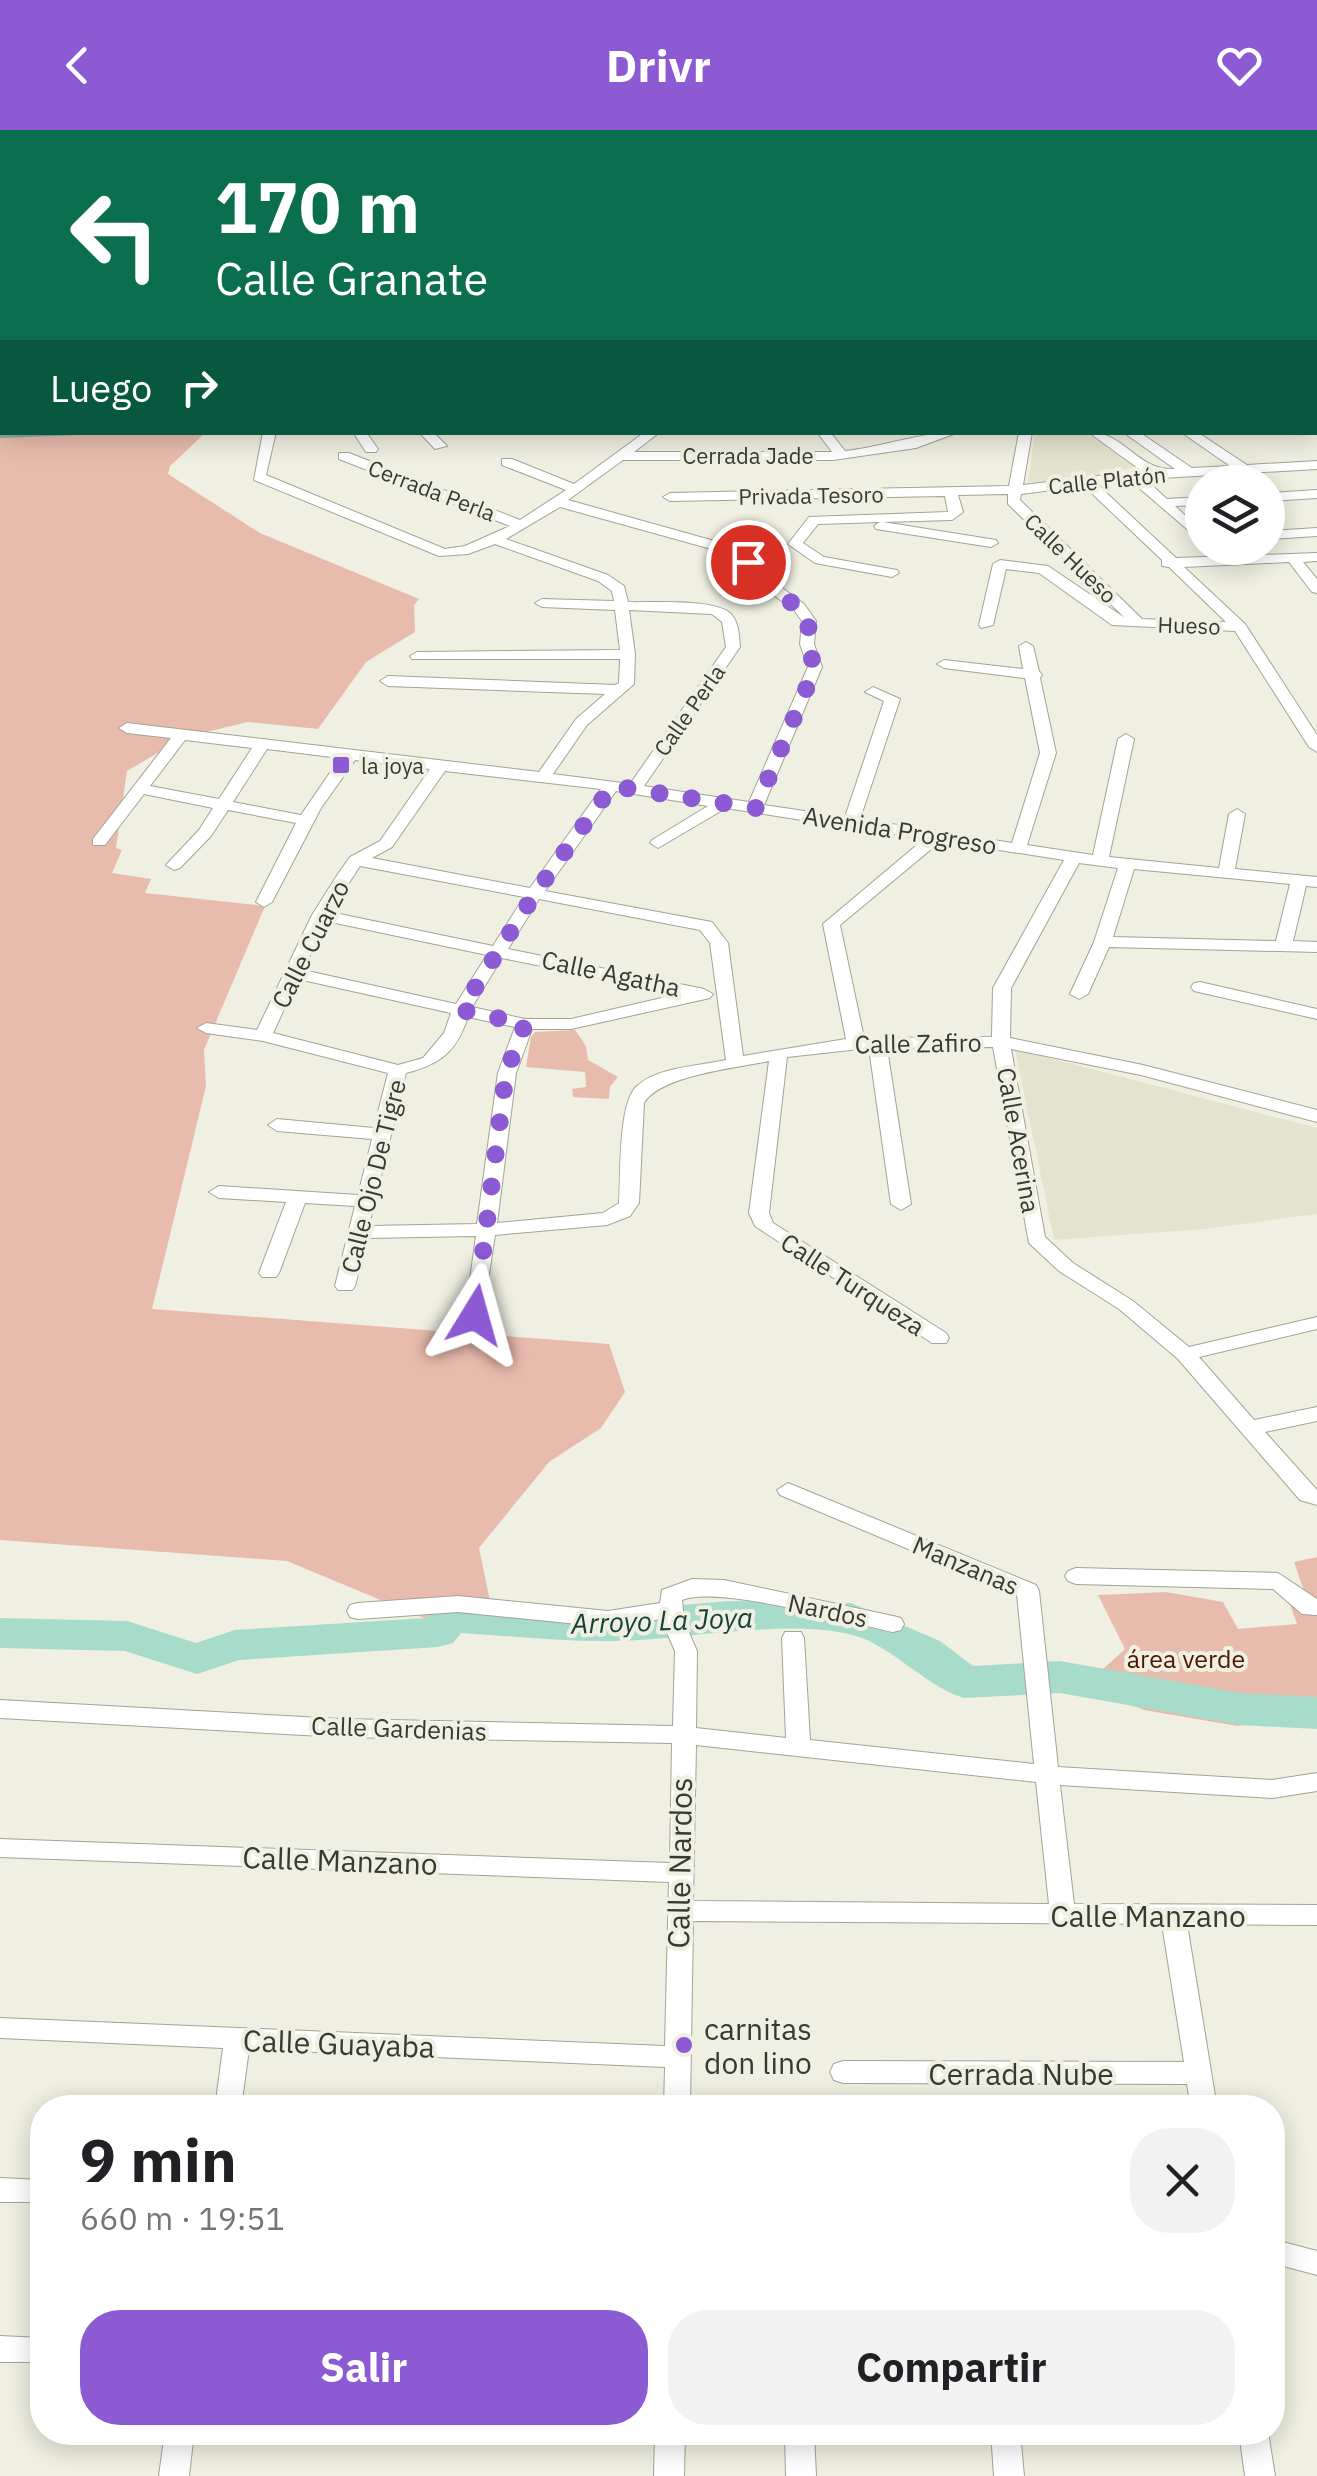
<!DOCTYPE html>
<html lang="es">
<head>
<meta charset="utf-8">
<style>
  body { margin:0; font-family:"IBM Plex Sans",sans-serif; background:#f2f2f2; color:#202124; height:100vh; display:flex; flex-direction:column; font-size:38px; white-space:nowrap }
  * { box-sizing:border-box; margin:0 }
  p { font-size:32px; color:#757577 }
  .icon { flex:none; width:55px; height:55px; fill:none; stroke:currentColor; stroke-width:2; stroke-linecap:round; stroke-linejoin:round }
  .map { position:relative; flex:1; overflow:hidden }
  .details { position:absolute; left:30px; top:1965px; width:1255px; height:350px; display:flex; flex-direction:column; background:#fff; border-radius:40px; box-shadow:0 5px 25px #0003 }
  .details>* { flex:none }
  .hud { position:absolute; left:0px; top:0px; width:1318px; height:305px; box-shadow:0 5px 25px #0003; background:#0b6e4f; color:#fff; overflow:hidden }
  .controls { position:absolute; left:1185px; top:335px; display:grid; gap:20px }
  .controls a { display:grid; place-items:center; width:100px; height:100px; border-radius:50%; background:#fff; box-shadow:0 5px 25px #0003; font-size:50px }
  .pin { position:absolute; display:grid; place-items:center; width:85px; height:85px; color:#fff; margin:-42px; border:5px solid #fff; border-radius:50%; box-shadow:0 2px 10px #0007 }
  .me { position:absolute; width:110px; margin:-55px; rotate:8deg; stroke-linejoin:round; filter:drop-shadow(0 0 8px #0008) }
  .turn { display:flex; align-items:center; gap:35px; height:210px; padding:0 50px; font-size:45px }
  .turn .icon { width:130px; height:130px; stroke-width:2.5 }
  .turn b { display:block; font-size:70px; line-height:85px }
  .then { display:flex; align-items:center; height:95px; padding:0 50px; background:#0003; gap:20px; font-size:38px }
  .round { display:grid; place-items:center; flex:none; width:105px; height:105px; border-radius:40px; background:#f2f2f2 }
  .head { display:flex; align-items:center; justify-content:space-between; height:170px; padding:0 50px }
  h1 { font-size:60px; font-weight:700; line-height:75px }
  .button { display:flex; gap:20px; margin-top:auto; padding:20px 50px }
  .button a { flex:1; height:115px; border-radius:40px; background:#8c5ad3; color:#fff; font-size:40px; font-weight:700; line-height:115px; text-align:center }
  .button a+a { background:#f2f2f2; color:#202124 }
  header { display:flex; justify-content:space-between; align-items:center; height:130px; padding:0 50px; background:#8c5ad3; color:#fff; font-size:45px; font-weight:700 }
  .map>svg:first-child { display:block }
  .built { fill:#e4e4ce }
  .green { fill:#e8bcad }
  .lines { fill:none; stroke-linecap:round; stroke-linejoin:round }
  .stream { stroke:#86ab9e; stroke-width:4 }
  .river { fill:#a7dccb; fill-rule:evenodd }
  .minor-casing { stroke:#a3a396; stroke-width:2 }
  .tertiary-casing { stroke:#a3a396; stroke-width:3 }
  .minor { fill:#fff; fill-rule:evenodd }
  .tertiary { fill:#fff; fill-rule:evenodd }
  .route { stroke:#8c5ad3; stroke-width:18; stroke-dasharray:0 32.4 }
  .poi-dot { fill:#8c5ad3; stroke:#eff0e1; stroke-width:4 }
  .labels { text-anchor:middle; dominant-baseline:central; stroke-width:8; stroke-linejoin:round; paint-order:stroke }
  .far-street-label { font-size:22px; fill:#393934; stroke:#eff0e1 }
  .far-poi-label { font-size:22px; fill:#393934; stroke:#eff0e1; text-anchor:start }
  .street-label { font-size:25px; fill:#393934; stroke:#eff0e1 }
  .park-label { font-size:25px; fill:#4f1701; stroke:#eff0e1 }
  .water-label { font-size:28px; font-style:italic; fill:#134136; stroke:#eff0e1 }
  .near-street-label { font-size:30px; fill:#393934; stroke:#eff0e1 }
  .near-poi-label { font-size:30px; fill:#393934; stroke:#eff0e1; text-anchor:start }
</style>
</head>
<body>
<header><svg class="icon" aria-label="back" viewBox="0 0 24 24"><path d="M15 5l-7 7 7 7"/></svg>Drivr<svg class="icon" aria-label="heart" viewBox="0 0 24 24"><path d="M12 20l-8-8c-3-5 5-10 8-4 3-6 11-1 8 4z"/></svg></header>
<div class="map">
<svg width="1317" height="2346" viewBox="0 0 1317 2346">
  <rect width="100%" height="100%" fill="#eff0e1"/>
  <path class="built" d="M 1035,303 L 1085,303 L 1136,337 L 1071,352 L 1028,352 Z
    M 1015,919 L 1317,998 L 1317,1084 L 1204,1099 L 1054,1110 Z"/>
  <path class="green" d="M 0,0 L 265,0 L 2,2 L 2,302 L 205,303 L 170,336 L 168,344 L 260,403 L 419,469 L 414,475 L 415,502 L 366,532 L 318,599 L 248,592 L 185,607 L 127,641 L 116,718 L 122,720 L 112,743 L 151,749 L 145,763 L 265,776 L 204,920 L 206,956 L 152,1179 L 609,1214 L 625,1262 L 601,1298 L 549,1332 L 479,1418 L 494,1490 L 443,1496 L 287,1431 L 0,1410 Z
    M 575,900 L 586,916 L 588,930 L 618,947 L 610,957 L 609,969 L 573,967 L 572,959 L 586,957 L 585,942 L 526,937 L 531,907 L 535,902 Z
    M 1317,1427 L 1317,1586 L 1237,1596 L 1144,1580 L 1093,1559 L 1104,1538 L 1125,1519 L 1098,1465 L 1166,1462 L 1223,1472 L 1238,1499 L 1297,1494 L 1285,1460 L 1304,1461 L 1294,1432 Z"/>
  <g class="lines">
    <path class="stream" d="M 726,0 L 752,2
      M 0,306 L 105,302"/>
    <path class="river" d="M 728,1471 L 851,1473 L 940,1511 L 973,1536 L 1060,1531 L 1240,1563 L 1317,1567 L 1317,1599 L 1240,1595 L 1060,1563 L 964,1568 C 921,1555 890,1511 844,1503 C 773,1490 685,1510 614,1511 C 563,1512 512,1506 461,1503 L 453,1513 L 438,1517 L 239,1530 L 197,1544 L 125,1521 L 0,1518 L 0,1488 L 127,1491 L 196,1513 L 235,1500 L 426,1488 L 435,1477 L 450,1473 L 615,1481 Z"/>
    <defs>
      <path id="minor" d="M 556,0 L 568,0 L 569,2 L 558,2 Z
        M 881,0 L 908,0 L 909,2 L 883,2 Z
        M 1076,0 L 1086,0 L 1087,2 L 1077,2 Z
        M 1315,14 L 1317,14 L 1317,20 L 1315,20 Z
        M 1315,59 L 1317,59 L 1317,65 L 1315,65 Z
        M 1315,141 L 1317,141 L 1317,149 L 1315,149 Z
        M 1315,165 L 1317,166 L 1317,174 L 1315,173 Z
        M 263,302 L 276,302 L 266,345 L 445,419 L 465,416 L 510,396 L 339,329 L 339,323 L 349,323 L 520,390 L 566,360 L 502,335 L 502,329 L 512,329 L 574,354 L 645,302 L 660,302 L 634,322 L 832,322 L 817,302 L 830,302 L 845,321 C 883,317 921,302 959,302 L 916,318 L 833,330 L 623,330 L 568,370 L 743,419 L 763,444 L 804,474 L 816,491 L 814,514 L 822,537 L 764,675 L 845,687 L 884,571 L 865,562 L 873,557 L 900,569 L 860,689 L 1012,713 L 1040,623 L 1025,548 L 944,538 L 937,534 L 944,530 L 1023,539 L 1019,516 L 1026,512 L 1033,516 L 1039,541 L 1042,545 L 1040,548 L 1056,623 L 1027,715 L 1093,725 L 1118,609 L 1126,604 L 1134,609 L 1109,727 L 1219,738 L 1229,684 L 1237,679 L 1245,684 L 1235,739 L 1317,747 L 1317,757 L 1306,756 L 1293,811 L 1317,812 L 1317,822 L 1109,817 L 1088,864 L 1079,869 L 1070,864 L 1094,812 L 1118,738 L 1079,733 L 1011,858 L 1010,908 L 1143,935 L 1317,980 L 1317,992 L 1141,945 L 1011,919 L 1045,1107 L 1073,1133 L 1133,1171 L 1189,1217 L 1317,1187 L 1317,1199 L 1199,1227 L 1254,1290 L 1317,1277 L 1317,1291 L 1265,1302 L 1317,1360 L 1317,1375 L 1300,1370 L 1178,1229 L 1119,1179 L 1059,1141 L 1029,1113 L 993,917 L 887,918 L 911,1074 L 901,1080 L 891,1074 L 869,918 L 787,927 L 769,1083 L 773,1093 L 946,1203 L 949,1208 L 946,1213 L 932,1213 L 755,1096 L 749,1083 L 769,931 C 737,938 661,945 644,973 L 639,1073 L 630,1086 L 607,1095 L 495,1105 L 482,1189 L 475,1191 L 465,1185 L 476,1106 L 367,1108 L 355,1156 L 352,1160 L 338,1160 L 335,1156 L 355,1076 L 305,1073 L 279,1143 L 276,1147 L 262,1147 L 259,1143 L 286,1072 L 219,1068 L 209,1062 L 219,1056 L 358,1065 L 372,1009 L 277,1001 L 268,995 L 277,989 L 374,998 L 388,943 L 263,911 L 206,903 L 197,898 L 206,893 L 257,900 L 312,785 L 338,744 L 350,727 L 380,711 L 430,639 L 355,630 L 321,678 L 272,772 L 264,777 L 256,772 L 296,693 L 228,680 L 211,706 L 180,738 L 174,740 L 166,735 L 199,700 L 213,678 L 144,664 L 105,715 L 93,715 L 93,709 L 171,608 L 127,603 L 119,598 L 127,593 L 539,642 L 576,589 L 605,564 L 388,556 L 380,551 L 388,546 L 615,555 L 619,553 L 620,529 L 412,529 L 410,526 L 417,522 L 620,520 L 615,480 L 542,477 L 535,473 L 542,469 L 614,471 L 612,461 L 598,451 L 495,414 L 468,424 L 439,426 L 254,350 ZM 560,377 L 733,425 L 753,450 L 794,480 L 802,491 L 800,514 L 808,537 L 749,672 L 644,656 L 740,517 C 739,506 739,494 732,485 C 718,468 651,473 628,472 L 624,456 L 608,445 L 506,409 ZM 629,480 L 712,484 L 722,492 L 726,517 L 630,654 L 553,644 L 587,595 L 634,554 L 635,524 ZM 185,610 L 252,618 L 219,669 L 150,656 ZM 267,619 L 340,628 L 301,685 L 233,672 ZM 445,641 L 601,659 L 530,758 L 372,728 L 392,717 ZM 616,661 L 708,676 L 652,710 L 650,713 L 658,718 L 726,678 L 924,709 L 823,794 L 846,909 L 743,926 L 728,813 L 712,792 L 545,761 ZM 941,711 L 1064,730 L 993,858 L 992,907 L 864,908 L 840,795 ZM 360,736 L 524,767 L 493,816 L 330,782 ZM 1134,739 L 1290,754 L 1276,811 L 1113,807 ZM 539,769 L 700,800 L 710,813 L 726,930 C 699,936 656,937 636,957 C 618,975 621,1046 619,1073 L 603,1083 L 497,1093 L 516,943 L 532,899 L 571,899 L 710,868 L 713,864 L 704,859 L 508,819 ZM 326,791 L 487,825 L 456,874 L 303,840 ZM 502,828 L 679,864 L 571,889 L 525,889 L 472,877 ZM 298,849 L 451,883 L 444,903 L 423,928 L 398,935 L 273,903 ZM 468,887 L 515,897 L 498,943 L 477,1094 L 369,1096 L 406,943 C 441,934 456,922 468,887 Z
        M 353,302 L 366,302 L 378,319 L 376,322 L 366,322 Z
        M 419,302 L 433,302 L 447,316 L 435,319 Z
        M 1019,302 L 1032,302 L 1023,355 L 1142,341 L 1088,302 C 1126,302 1136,341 1175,339 L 1123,302 L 1139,302 L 1192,338 L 1230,336 L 1181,302 L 1197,302 L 1247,335 L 1317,331 L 1317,339 L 1145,349 L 1167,369 L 1202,367 L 1202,375 L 1175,376 L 1202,401 L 1202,412 L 1131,351 L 1098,355 L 1176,428 L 1317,423 L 1317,431 L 1303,432 L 1317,449 L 1317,463 L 1312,462 L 1289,432 L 1184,437 L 1245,494 L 1317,605 L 1317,622 L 1309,617 L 1235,501 L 1112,495 L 1039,443 L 1006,439 L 993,495 L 981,498 L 979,495 L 993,434 L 1000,430 L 1048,436 L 1125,488 L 1008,374 L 1008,364 L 958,365 L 963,382 L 952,390 L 883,392 L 996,410 L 998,413 L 991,417 L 876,399 L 874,396 L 880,392 L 818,394 L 803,413 L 824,427 L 897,440 L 899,443 L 892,447 L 815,433 L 788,414 L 809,387 L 948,382 L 945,366 L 670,371 L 663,367 L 670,363 L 1009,356 ZM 1084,356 L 1162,430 L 1162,436 L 1169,437 L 1226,492 L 1142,489 L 1020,370 L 1021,364 Z
        M 1317,360 L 1317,368 L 1268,371 L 1268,363 Z
        M 1317,398 L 1317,406 L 1268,409 L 1268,401 Z
        M 1200,852 L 1317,879 L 1317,889 L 1194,861 L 1191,857 L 1194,853 Z
        M 788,1353 L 1036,1455 L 1039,1461 L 1058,1637 L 1272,1650 L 1317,1643 L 1317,1661 L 1272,1668 L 1060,1655 L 1074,1774 L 1317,1775 L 1317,1795 L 1187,1794 L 1217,1978 L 1191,1978 L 1187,1954 L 843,1953 L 834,1950 L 830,1942 L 834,1934 L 843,1931 L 1184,1932 L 1162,1794 L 693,1791 L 690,1978 L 664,1978 L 665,1937 L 249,1919 L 241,1978 L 215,1978 L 223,1918 L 0,1908 L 0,1888 L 665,1916 L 669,1752 L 0,1727 L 0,1709 L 670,1733 L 672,1613 L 340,1607 L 0,1588 L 0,1570 L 340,1589 L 673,1596 L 675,1521 L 661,1489 L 608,1497 L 458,1482 L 358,1489 L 350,1487 L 347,1481 L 350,1475 L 358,1473 L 458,1466 L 608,1481 L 660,1473 L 662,1460 L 692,1449 L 724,1450 L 893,1486 L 901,1488 L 904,1494 L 901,1500 L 893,1502 C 849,1492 718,1455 682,1470 L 684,1491 L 697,1521 L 696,1598 L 786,1608 L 782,1508 L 785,1502 L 801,1502 L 804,1508 L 810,1610 L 1034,1634 L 1017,1465 L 780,1365 L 777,1360 ZM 696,1615 L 1036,1652 L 1049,1774 L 693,1771 Z
        M 1076,1438 L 1278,1443 L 1317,1469 L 1317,1485 L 1302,1484 L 1273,1459 L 1076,1454 L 1068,1451 L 1065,1446 L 1068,1441 Z
        M 0,2048 L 42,2050 L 42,2072 L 0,2072 Z
        M 1272,2109 L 1317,2121 L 1317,2145 L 1272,2133 Z
        M 0,2206 L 42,2208 L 42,2232 L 0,2232 Z
        M 165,2302 L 194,2302 L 189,2346 L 159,2346 Z
        M 655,2302 L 685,2302 L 684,2346 L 654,2346 Z
        M 785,2302 L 814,2302 L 816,2346 L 786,2346 Z
        M 991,2302 L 1020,2302 L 1024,2346 L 994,2346 Z
        M 1239,2302 L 1268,2302 L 1275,2346 L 1245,2346 Z"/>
      <path id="tertiary" d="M 971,0 L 985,0 L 986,2 L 973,2 Z
        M 1315,159 L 1317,159 L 1317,167 L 1315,167 Z"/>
    </defs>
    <use href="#minor" class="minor-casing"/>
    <use href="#tertiary" class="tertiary-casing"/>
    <use href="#minor" class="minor"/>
    <use href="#tertiary" class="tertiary"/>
  </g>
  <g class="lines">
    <path class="route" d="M 475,1185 L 506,943 L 525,894 L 461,880 L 536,762 L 612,656 L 756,678 L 815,538 L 807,514 L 809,491 C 791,467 765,457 748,432"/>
  </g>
  <g class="poi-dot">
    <rect x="331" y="625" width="20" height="20" rx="5"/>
    <circle cx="684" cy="1915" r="10"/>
  </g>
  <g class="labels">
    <g class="far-street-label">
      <text x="748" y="325">Cerrada Jade</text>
      <text transform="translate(1107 350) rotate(-6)">Calle Platón</text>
      <text transform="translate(432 360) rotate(21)">Cerrada Perla</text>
      <text transform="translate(811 365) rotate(-1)">Privada Tesoro</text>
      <text transform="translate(1071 428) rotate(44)">Calle Hueso</text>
      <text transform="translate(1189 495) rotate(2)">Hueso</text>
      <text transform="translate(689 580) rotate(-55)">Calle Perla</text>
    </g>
    <g class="far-poi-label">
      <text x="361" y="635">la joya</text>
    </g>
    <g class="street-label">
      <text transform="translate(900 700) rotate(9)">Avenida Progreso</text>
      <text transform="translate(310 814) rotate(-63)">Calle Cuarzo</text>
      <text transform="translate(611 843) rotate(12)">Calle Agatha</text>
      <text transform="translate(918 913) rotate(-1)">Calle Zafiro</text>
      <text transform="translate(1019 1010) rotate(80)">Calle Acerina</text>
      <text transform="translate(373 1046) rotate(-76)">Calle Ojo De Tigre</text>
      <text transform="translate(853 1154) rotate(33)">Calle Turqueza</text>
      <text transform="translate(966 1435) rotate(23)">Manzanas</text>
      <text transform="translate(828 1480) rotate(12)">Nardos</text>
      <text transform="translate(399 1598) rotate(2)">Calle Gardenias</text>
    </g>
    <g class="park-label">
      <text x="1186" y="1528">área verde</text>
    </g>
    <g class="water-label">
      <text transform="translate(662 1490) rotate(-2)">Arroyo La Joya</text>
    </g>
    <g class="near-street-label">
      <text transform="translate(340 1730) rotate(2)">Calle Manzano</text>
      <text transform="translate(679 1733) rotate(-89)">Calle Nardos</text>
      <text x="1148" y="1785">Calle Manzano</text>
      <text transform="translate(339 1913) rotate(2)">Calle Guayaba</text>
      <text x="1021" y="1943">Cerrada Nube</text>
    </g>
    <g class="near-poi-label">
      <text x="704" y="1898">carnitas<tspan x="704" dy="34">don lino</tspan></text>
    </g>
  </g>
</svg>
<div class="controls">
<a><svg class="icon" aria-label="layers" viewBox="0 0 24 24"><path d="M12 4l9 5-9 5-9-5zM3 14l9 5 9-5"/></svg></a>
</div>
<div class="pin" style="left:748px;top:432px;background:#d93025"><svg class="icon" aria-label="arrive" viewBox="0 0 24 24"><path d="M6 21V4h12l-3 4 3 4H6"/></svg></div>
<svg class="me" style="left:475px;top:1185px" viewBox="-20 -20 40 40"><path d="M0-17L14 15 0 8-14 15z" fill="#8c5ad3" stroke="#fff" stroke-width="4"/></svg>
<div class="hud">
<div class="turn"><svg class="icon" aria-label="left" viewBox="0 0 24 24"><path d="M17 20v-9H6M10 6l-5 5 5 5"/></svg><div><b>170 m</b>Calle Granate</div></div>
<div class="then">Luego<svg class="icon" aria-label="right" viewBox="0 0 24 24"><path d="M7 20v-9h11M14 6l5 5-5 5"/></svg></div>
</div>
<section class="details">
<div class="head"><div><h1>9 min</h1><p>660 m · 19:51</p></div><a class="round"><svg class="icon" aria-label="close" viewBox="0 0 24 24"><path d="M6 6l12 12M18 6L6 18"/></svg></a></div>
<div class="button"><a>Salir</a><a>Compartir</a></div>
</section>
</div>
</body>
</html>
